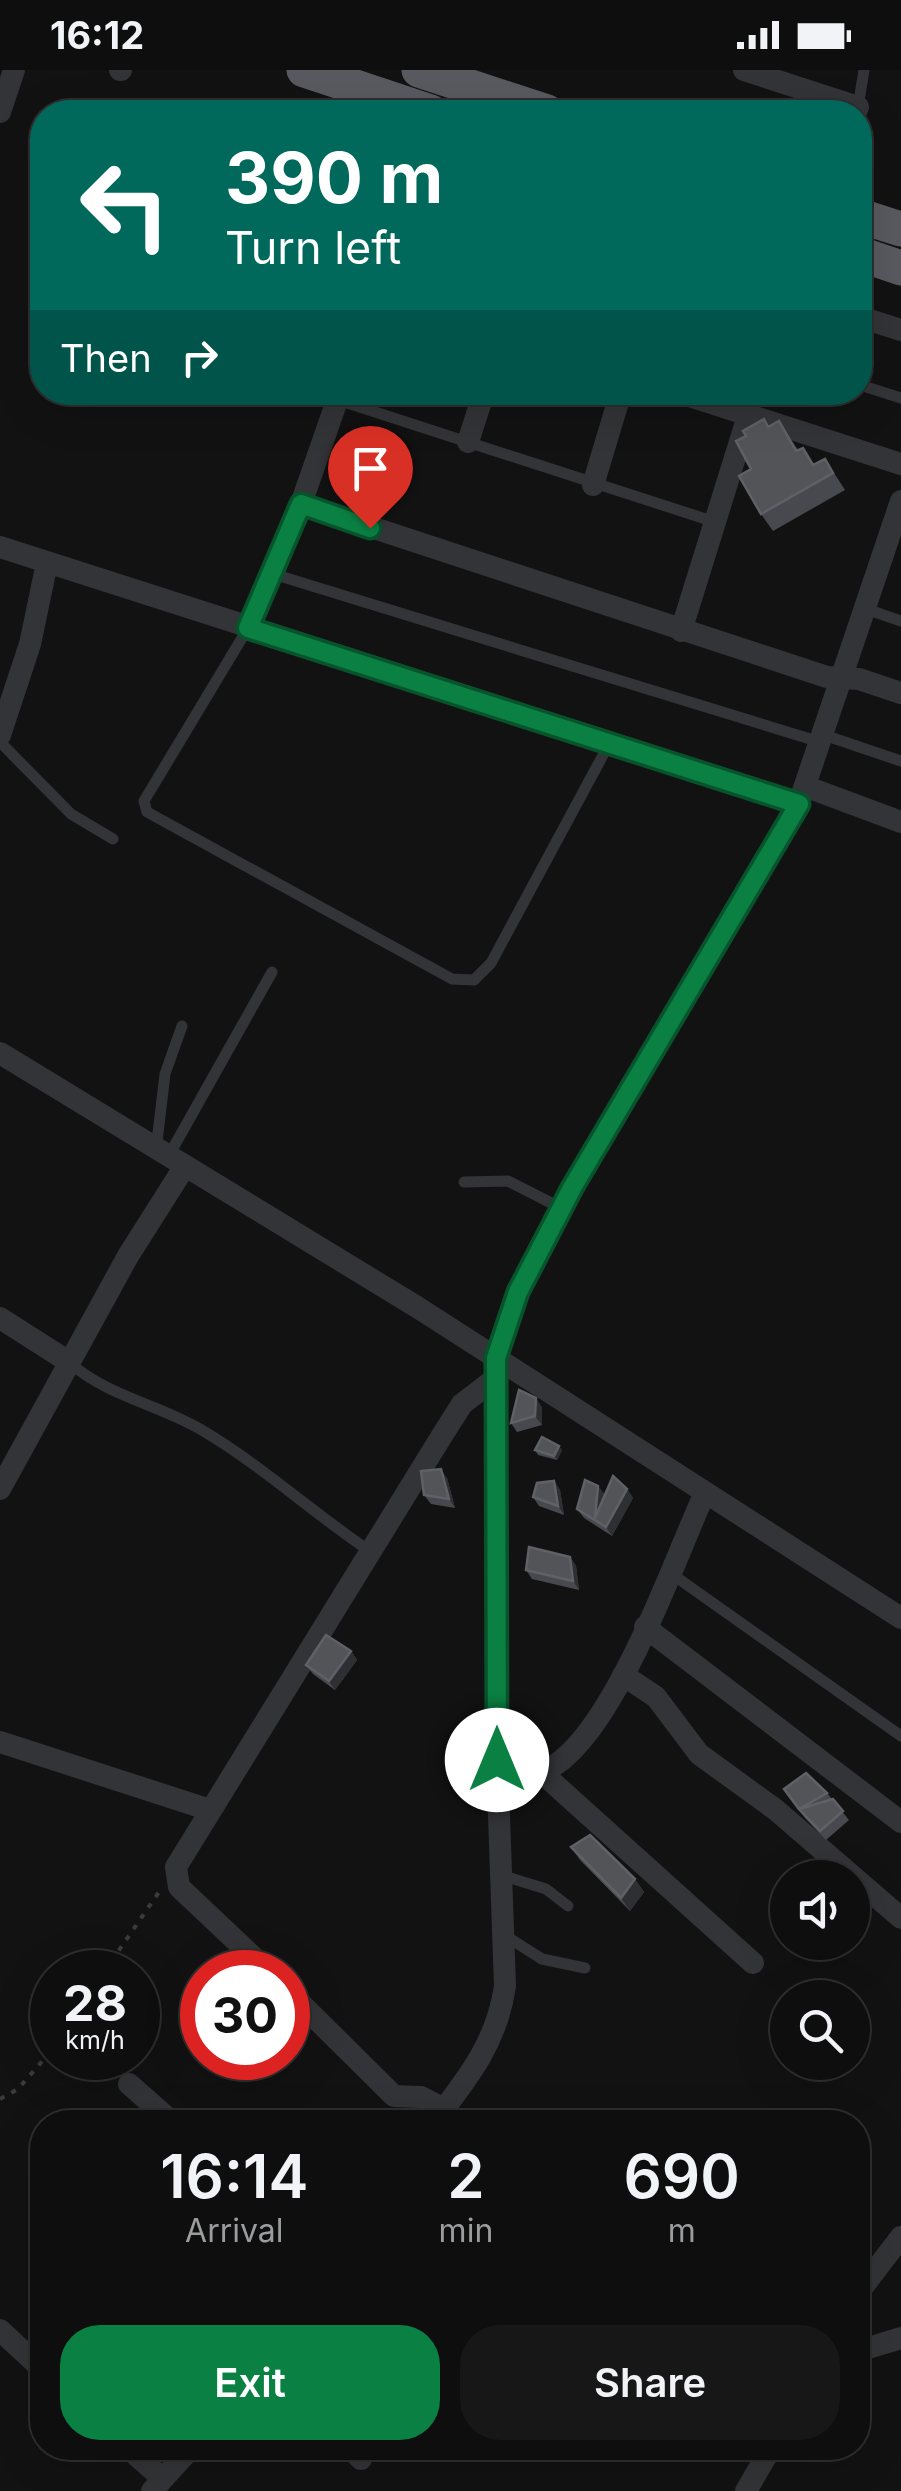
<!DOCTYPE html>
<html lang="en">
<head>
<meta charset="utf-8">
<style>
  body { margin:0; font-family:Inter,sans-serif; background:#171717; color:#f1f3f6; height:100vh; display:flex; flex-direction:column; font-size:38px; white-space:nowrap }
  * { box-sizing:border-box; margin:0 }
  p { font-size:32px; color:#9b9c9e }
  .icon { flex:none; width:55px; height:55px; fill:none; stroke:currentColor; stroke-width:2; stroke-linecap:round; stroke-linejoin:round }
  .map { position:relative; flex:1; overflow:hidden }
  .panel { position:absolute; left:30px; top:2040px; width:840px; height:350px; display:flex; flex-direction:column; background:#0e0e0e; border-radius:40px; box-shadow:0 10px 40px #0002,0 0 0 2px #2e2e2e }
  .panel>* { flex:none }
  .hud { position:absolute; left:30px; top:30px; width:842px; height:305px; border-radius:40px; box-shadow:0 10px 40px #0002,0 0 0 2px #2e2e2e; background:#00695c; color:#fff; overflow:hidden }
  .fabs { position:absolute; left:770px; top:1790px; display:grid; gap:20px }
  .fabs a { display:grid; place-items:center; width:100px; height:100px; border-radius:50%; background:#0e0e0e; box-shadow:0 10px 40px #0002,0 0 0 2px #2e2e2e; font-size:50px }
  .speed { position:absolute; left:30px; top:1880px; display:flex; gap:20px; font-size:50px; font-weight:700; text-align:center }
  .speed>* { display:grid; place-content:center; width:130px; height:130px; border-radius:50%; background:#0e0e0e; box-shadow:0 10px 40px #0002,0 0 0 2px #2e2e2e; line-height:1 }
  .speed small { font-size:25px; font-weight:400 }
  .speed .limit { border:15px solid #d22; background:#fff; color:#111 }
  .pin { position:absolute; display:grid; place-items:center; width:85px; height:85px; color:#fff; margin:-102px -42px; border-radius:50% 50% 50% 0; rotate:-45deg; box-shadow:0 0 10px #0007 }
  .pin .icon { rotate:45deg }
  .me { position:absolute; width:110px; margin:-55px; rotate:0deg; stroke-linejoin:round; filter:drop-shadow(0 0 8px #0008) }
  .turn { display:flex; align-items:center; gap:35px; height:210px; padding:0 30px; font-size:45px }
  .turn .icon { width:130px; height:130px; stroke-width:2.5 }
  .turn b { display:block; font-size:70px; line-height:85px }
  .then { display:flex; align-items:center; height:95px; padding:0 30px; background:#0003; gap:20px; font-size:38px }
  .eta { display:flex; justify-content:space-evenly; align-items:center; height:170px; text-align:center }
  .eta b { font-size:60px; font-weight:600; line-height:70px }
  .button { display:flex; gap:20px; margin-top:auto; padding:20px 30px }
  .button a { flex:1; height:115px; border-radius:40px; background:#0b8043; color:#fff; font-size:40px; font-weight:600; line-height:115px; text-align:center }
  .button a+a { background:#171717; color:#f1f3f6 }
  .status { display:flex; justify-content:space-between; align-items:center; height:70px; padding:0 50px; background:#0e0e0e; direction:ltr }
  .status svg { height:28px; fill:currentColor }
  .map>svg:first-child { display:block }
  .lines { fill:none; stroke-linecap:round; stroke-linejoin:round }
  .path { stroke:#393b3e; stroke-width:4; stroke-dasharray:5 8; stroke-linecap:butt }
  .service { stroke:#333437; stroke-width:11 }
  .minor { stroke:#333437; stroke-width:22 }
  .trunk { stroke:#585a5f; stroke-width:35 }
  .wall { fill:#48494e }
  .shaded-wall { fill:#2e2f32 }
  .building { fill:#525458; stroke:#5f6166; stroke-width:2.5 }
  .route-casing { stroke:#07532c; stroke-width:25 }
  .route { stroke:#0b8043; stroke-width:18 }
</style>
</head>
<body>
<div class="status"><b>16:12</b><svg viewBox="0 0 49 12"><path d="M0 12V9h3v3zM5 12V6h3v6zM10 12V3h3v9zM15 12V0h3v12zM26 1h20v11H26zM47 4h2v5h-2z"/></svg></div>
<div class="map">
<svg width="901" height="2421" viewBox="0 0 901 2421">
  <rect width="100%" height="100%" fill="#121213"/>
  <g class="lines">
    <path class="path" d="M 104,1902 L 159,1822
      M 0,2029 L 18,2019 L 52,1980"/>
    <path class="service" d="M 858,37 L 864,0
      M 860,315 L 901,328
      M 338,330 L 715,452
      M 270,503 L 820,672
      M 866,539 L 901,551
      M 248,558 L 144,731 L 147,742 L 452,909 L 474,910 L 491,893 L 609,674
      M 824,665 L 901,691
      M 0,672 L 71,744 L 113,769
      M 156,1080 L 165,1004 L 182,956
      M 168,1087 L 272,902
      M 464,1112 L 508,1111 L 561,1138
      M 69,1292 C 105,1325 157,1334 200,1359 C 260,1394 313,1443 371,1482
      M 669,1502 L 901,1666
      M 501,1805 L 546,1819 L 568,1836
      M 504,1865 L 542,1889 L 585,1898"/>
    <path class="minor" d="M 120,0 L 121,0
      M 744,0 L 858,37 L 856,42
      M 0,42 L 14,0
      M 860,247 L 901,260
      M 677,322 L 901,394
      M 468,372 L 484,322
      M 593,415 L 621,322
      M 301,434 L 827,607 L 859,609 L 901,623
      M 0,477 L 799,733
      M 248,558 L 301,434 L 340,322
      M 681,561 L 748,346
      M 0,665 L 30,574 L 47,493
      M 807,717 L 901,752
      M 0,983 L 417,1237 L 901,1548
      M 0,1248 L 69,1292
      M 0,1419 L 128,1186 L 185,1096
      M 645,1557 L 901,1752
      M 623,1605 L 656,1627 L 699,1684 L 776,1740 L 901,1848
      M 0,1672 L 210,1740
      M 497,1689 L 541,1702 L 753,1893
      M 541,1702 C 609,1679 673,1492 704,1425
      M 269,1902 L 179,1817 L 176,1797 L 443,1364 L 462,1334 L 496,1308
      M 288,1921 L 394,2026 L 421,2027 L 444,2039
      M 129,2014 L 172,2052
      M 434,2052 C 468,2008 497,1972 505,1916 L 497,1689 L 496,1288 L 518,1222 L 572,1118 L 799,733 L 901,431
      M 858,2223 L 901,2167
      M 0,2260 L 42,2299
      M 858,2281 L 901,2268
      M 128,2378 L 163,2409
      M 350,2378 L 361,2389
      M 152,2421 L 191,2378
      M 746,2421 L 771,2378"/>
    <path class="trunk" d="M 304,0 L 431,42
      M 419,0 L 547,42
      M 860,146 L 901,159
      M 860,184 L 901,198"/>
  </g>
  <path class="wall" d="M 779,351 L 798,380 L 814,394 L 825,389 L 845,420 L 773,461 L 761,444 L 751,399 L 769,356 Z
    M 542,1337 L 542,1355 L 517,1362 L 511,1353 Z
    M 535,1380 L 562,1380 L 557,1390 L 538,1385 Z
    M 447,1408 L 455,1438 L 431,1434 L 424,1425 Z
    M 554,1411 L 560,1420 L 564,1445 L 539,1436 L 533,1427 Z
    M 598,1416 L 605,1425 L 627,1419 L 633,1428 L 612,1466 L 584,1448 L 577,1439 Z
    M 570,1487 L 576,1496 L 579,1520 L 532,1509 L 526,1500 Z
    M 351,1581 L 357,1590 L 335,1620 L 313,1604 L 306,1595 Z
    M 784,1719 L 827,1723 L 849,1750 L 826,1770 L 805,1748 Z
    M 571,1777 L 635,1809 L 644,1822 L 630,1841 L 580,1790 Z"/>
  <path class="shaded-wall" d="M 536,1328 L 542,1337 L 542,1355 L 535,1346 Z
    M 559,1376 L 562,1380 L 557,1390 L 554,1386 Z
    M 441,1399 L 447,1408 L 455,1438 L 449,1429 Z
    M 554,1411 L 560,1420 L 564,1445 L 558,1436 Z
    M 598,1416 L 605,1425 L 595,1448 Z
    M 627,1419 L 633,1428 L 612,1466 L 606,1457 Z
    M 570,1487 L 576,1496 L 579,1520 L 573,1511 Z
    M 351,1581 L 357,1590 L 335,1620 L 329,1611 Z
    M 635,1809 L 644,1822 L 630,1841 L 621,1828 Z"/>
  <path class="building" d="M 764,349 L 768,357 L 779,351 L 796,381 L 803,378 L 813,395 L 825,389 L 833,403 L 761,444 L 739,406 L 751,399 L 736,371 L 746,366 L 743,361 Z
    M 519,1320 L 536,1328 L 535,1346 L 511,1353 Z
    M 542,1367 L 559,1376 L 554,1386 L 535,1380 Z
    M 441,1399 L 449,1429 L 424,1425 L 421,1401 Z
    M 613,1406 L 627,1419 L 606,1457 L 577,1439 L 585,1410 L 598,1416 L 595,1448 Z
    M 554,1411 L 558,1436 L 533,1427 L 537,1413 Z
    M 529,1477 L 570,1487 L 573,1511 L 526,1500 Z
    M 326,1565 L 351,1581 L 329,1611 L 306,1595 Z
    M 806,1703 L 827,1723 L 799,1739 L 784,1719 Z
    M 833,1729 L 843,1741 L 820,1761 L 799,1739 Z
    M 590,1765 L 635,1809 L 621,1828 L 571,1777 Z"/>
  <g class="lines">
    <defs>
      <path id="route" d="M 370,458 L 301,434 L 248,558 L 799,734 L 572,1118 L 518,1222 L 496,1288 L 497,1690"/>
    </defs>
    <use href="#route" class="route-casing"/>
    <use href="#route" class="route"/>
  </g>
</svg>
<div class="fabs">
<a><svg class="icon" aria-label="sound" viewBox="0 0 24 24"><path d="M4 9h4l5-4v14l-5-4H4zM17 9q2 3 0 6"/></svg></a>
<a><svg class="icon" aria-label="search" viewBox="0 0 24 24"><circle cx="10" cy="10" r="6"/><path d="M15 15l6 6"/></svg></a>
</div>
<div class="speed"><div>28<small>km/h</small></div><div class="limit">30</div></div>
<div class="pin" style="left:370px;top:458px;background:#d93025"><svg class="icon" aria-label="arrive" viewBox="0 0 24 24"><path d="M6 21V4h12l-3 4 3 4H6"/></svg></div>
<svg class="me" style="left:497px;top:1690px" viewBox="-20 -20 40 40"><circle r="19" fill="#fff"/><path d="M0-13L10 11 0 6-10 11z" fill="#0b8043"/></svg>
<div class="hud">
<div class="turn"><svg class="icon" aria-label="left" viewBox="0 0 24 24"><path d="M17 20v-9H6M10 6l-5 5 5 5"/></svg><div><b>390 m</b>Turn left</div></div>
<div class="then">Then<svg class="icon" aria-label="right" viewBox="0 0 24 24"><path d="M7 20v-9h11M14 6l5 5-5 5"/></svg></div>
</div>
<section class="panel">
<div class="eta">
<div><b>16:14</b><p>Arrival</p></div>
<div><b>2</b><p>min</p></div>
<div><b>690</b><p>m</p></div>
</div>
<div class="button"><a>Exit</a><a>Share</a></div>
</section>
</div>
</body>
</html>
